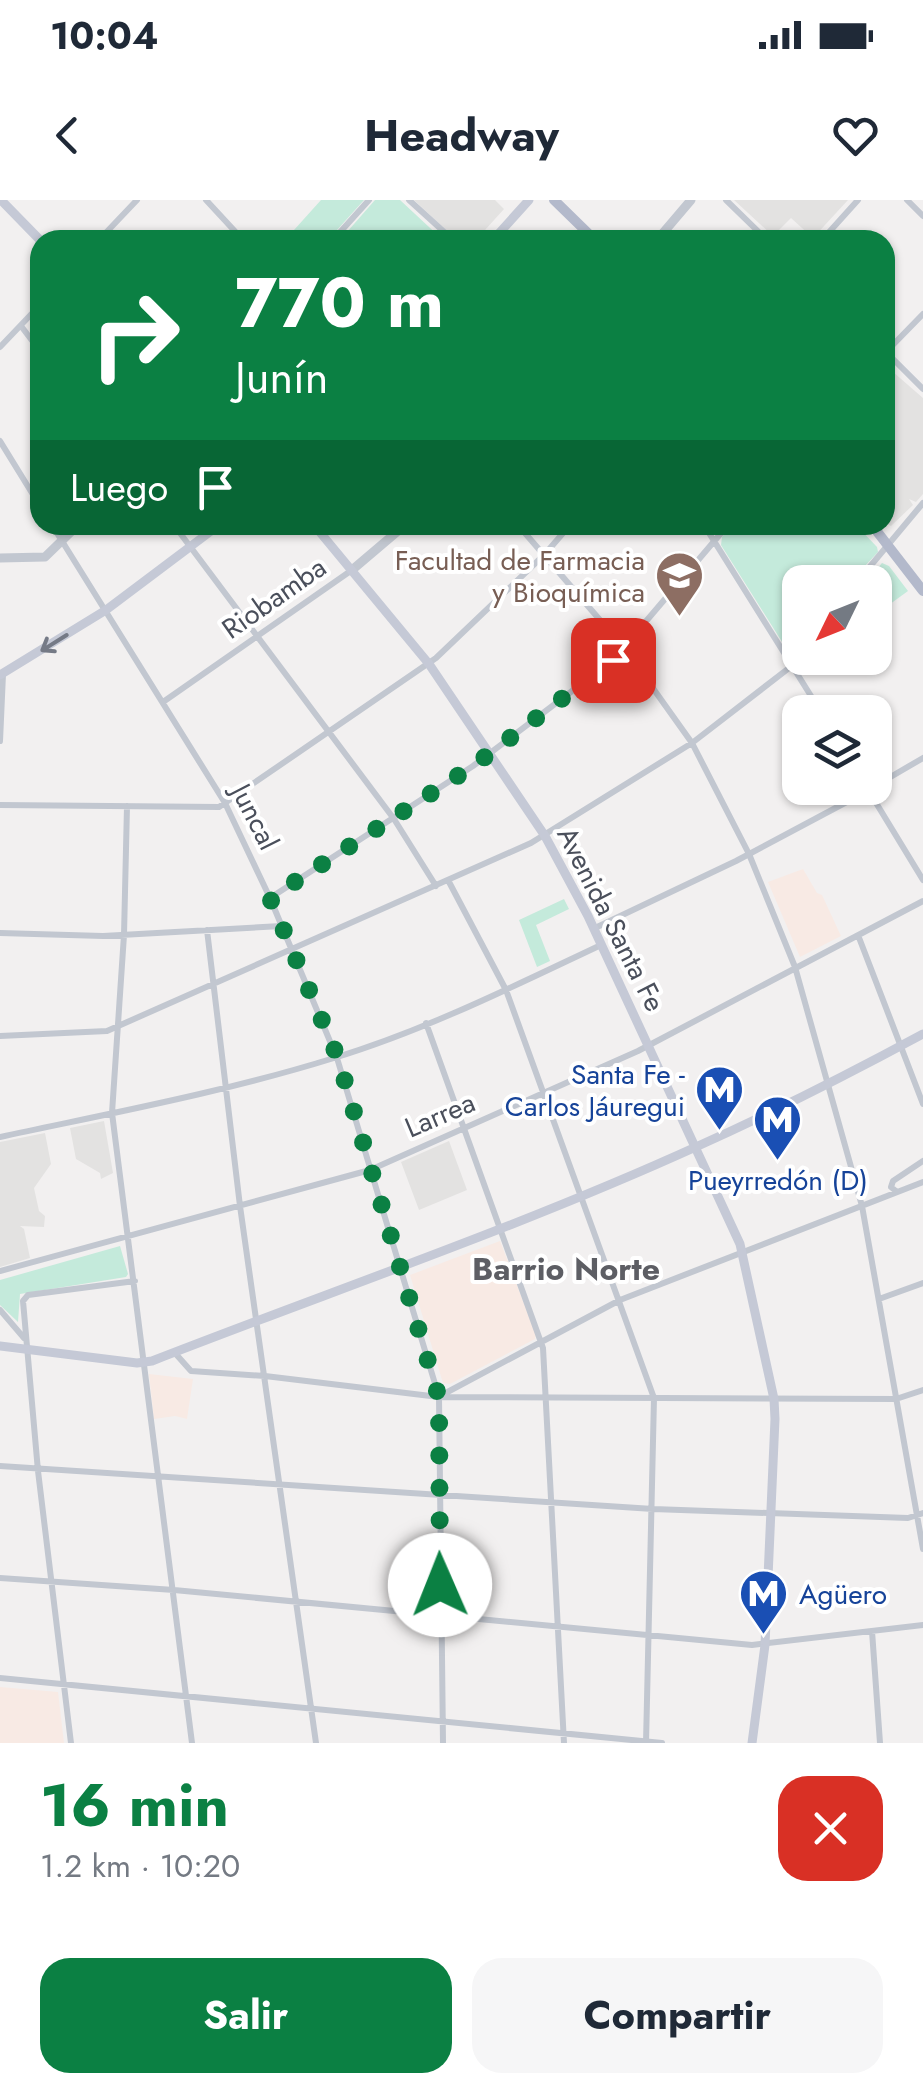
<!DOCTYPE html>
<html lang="es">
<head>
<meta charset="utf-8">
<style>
  body { margin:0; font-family:Jost,sans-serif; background:#f6f6f7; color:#1f2937; height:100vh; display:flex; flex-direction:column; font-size:38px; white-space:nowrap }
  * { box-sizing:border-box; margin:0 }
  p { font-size:32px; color:#747a83 }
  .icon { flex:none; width:55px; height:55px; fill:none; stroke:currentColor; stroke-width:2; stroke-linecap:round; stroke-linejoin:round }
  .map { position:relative; height:1543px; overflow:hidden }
  .panel { display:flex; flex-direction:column; background:#fff; flex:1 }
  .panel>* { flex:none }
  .banner { position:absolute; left:30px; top:30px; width:865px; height:305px; border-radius:30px; box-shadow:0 2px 8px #0004; background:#0b8043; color:#fff; overflow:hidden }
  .needle { width:65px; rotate:227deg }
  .controls { position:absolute; left:782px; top:365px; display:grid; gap:20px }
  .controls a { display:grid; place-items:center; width:110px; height:110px; border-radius:20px; background:#fff; box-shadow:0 2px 8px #0004; font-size:50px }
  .pin { position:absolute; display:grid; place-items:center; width:85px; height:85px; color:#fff; margin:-42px; border-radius:20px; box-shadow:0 5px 15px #0006 }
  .me { position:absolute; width:110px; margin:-55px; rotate:359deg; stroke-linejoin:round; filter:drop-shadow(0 0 8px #0008) }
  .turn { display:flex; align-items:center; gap:35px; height:210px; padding:0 40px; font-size:45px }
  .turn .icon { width:130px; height:130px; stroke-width:2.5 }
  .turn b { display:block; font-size:70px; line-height:85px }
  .then { display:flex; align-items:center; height:95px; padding:0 40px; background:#0003; gap:20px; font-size:38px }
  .round { display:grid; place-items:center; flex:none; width:105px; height:105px; border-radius:30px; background:#f6f6f7 }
  .overview { display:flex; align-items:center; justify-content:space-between; height:170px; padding:0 40px }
  h1 { font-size:60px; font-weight:700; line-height:75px; color:#0b8043 }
  .action { display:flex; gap:20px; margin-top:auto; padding:20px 40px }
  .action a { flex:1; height:115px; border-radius:30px; background:#0b8043; color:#fff; font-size:40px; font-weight:700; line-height:115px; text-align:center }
  .action a+a { background:#f6f6f7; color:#1f2937 }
  .status { display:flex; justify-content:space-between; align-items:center; height:70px; padding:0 50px; background:#fff; direction:ltr }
  .status svg { height:28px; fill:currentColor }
  header { display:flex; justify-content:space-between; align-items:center; height:130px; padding:0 40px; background:#fff; font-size:45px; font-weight:700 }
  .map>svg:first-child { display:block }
  .education { fill:#e3e2e1 }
  .medical { fill:#f8eae4 }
  .green { fill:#c4eadb }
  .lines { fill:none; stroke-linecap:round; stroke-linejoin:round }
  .minor { stroke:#c2c7d0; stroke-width:6 }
  .tertiary { stroke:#c2c7d0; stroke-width:9 }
  .secondary { stroke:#c5c9d6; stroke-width:9 }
  .primary { stroke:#b3b9cb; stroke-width:10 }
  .oneway { stroke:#757a86 }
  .route { stroke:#0b8043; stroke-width:18; stroke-dasharray:0 32.4 }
  .labels { text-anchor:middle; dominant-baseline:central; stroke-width:8; stroke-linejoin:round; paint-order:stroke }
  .education-label { font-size:28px; fill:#785e54; stroke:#fff; text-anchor:end }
  .street-label { font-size:28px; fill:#4a4f5b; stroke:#fff }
  .transit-label { font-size:28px; fill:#164399; stroke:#fff; text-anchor:end }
  .quarter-label { font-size:32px; font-weight:bold; fill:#5d5e64; stroke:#fff }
</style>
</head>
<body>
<div class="status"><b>10:04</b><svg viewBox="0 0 49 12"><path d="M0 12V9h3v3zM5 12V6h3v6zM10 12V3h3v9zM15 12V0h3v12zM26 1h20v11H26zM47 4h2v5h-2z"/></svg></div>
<header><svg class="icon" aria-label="back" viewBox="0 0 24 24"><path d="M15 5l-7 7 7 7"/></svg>Headway<svg class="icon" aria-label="heart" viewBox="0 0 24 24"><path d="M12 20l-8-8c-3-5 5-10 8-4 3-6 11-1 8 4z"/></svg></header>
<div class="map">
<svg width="923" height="1543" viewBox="0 0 923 1543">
  <rect width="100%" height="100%" fill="#f2f0f0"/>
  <path class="education" d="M 414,0 L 495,0 L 504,9 L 476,40 L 457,40 Z
    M 734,0 L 848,0 L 813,38 L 791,18 L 773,36 Z
    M 885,165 L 923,198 L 923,294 L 916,302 L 909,299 L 913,305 L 891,326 L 885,323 Z
    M 104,921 L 113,973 L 101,979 L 100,973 L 76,959 L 70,928 Z
    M 45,933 L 51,964 L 34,988 L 39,1011 L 45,1016 L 44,1027 L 20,1026 L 24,1029 L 30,1058 L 0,1067 L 0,942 Z
    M 449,941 L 467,990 L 419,1010 L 401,962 Z"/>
  <path class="medical" d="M 803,669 L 817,693 L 822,695 L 841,736 L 800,757 L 768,682 Z
    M 500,1041 L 536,1135 L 535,1139 L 450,1184 L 443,1183 L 410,1075 Z
    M 149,1174 L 193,1179 L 187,1219 L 175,1216 L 154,1219 Z
    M 0,1487 L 58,1492 L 64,1543 L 0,1543 Z"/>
  <path class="green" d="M 321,0 L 364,0 L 328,40 L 285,40 Z
    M 375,0 L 400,0 L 443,40 L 340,40 Z
    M 732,325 L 856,325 L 877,347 L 878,352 L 850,382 L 800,382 L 800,440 L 789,453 L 721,345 L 722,337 Z
    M 882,363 L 889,366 L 908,391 L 875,415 L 875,382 L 866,382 Z
    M 564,699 L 569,709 L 536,725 L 550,761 L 537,767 L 519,720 Z
    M 120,1046 L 128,1074 L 126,1077 L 20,1094 L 18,1122 L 0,1105 L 0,1080 Z"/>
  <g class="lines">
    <path class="minor" d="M 206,0 L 243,40
      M 409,0 L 453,40
      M 726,0 L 767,40
      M 907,0 L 923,16
      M 99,40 L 137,0
      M 333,40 L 369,0
      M 822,40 L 858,0
      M 21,126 L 40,151
      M 0,147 L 40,105
      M 886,152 L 923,189
      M 885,153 L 923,114
      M 0,241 L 40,306
      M 52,325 L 225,603 L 270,698 L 337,858 L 439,1197 L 443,1543
      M 174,325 L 394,619 L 436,686
      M 518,325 L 625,449 L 692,543 L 749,654 L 795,767 L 862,1006 L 923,1349
      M 704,325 L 821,512
      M 857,382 L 923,303
      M 163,502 L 352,370
      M 0,541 L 3,474
      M 875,586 L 923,558
      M 867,588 L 923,680
      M 0,605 L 219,607 L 436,458 L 545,354 L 570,325
      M 127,606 L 124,735 L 112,913 L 192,1543
      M 448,680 L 506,790 L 654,1198 L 646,1543
      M 270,698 L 473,566 L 613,460 L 728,325
      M 595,728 L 736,661 L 873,588
      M 207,730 L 240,1006 L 316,1543
      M 0,733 L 103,736 L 281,726
      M 858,735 L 923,904
      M 426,823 L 543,1148 L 564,1543
      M 0,836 L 107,831 L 531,643 L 692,543 L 802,458
      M 0,937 C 112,913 225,892 334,858 C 426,830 514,786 601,745
      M 897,992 L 891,987 L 893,981 L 923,961
      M 0,1071 L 370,970 L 638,851 L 923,701
      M 879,1099 L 923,1083
      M 0,1110 L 24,1138
      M 174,1152 L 191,1171 L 265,1176 L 439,1197 L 896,1199 L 923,1190
      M 440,1196 L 620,1100 L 923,982
      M 0,1266 L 653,1309 L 908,1318 L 923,1313
      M 0,1378 L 174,1390 L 752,1445 L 923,1425
      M 872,1431 L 880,1543
      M 0,1478 L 662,1543
      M 71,1543 L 38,1271 L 23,1101 L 28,1095 L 135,1081"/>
    <path class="tertiary" d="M 657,40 L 691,0
      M 0,358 L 45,357 L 78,325
      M 352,370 L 405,325"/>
    <path class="secondary" d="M 1,0 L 40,40
      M 493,40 L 529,0
      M 314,325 L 429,464 L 545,636 L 588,716 L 740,1044 L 774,1199 L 775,1219 L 765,1445 L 752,1543
      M 0,475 L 106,410 L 219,325
      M 0,1146 L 137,1163 L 152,1161 C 334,1090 520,1027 698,946 C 774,912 849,874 923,834"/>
    <path class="primary" d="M 554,0 L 595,40
      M 872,325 L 923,391"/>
  </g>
  <defs><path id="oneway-shaft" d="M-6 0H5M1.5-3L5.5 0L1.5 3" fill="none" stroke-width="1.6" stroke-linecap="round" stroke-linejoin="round" transform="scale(2.5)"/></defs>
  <use class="oneway" href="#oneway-shaft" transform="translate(54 443) rotate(148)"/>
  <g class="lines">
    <path class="route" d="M 440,1385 L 439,1198 L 338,858 L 270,698 L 473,566 L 613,460"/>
  </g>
  <defs>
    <symbol id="university-pin" viewBox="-11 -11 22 30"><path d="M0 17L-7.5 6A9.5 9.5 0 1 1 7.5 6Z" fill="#8d6e63" stroke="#fff"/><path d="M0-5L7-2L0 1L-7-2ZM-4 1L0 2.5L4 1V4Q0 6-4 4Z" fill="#fff"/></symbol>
    <symbol id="metro-pin" viewBox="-11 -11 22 30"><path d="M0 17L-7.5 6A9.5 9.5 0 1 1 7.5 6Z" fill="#1a4fb4" stroke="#fff"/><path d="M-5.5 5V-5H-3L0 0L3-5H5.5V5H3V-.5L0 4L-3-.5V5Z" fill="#fff"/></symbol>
  </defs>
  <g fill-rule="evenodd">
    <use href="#university-pin" x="652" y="348" width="55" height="75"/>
    <use href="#metro-pin" x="692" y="862" width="55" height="75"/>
    <use href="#metro-pin" x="750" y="892" width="55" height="75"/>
    <use href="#metro-pin" x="736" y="1366" width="55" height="75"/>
  </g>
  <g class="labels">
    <g class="education-label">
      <text x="645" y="360">Facultad de Farmacia<tspan x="645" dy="32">y Bioquímica</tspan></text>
    </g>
    <g class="street-label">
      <text transform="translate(274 398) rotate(-35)">Riobamba</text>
      <text transform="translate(255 617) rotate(63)">Juncal</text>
      <text transform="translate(611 719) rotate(63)">Avenida Santa Fe</text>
      <text transform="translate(440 915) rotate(-23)">Larrea</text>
    </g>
    <g class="transit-label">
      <text x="685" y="874">Santa Fe -<tspan x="685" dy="32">Carlos Jáuregui</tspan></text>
      <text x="778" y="980" text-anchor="middle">Pueyrredón (D)</text>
      <text x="799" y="1394" text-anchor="start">Agüero</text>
    </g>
    <g class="quarter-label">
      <text x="566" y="1069">Barrio Norte</text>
    </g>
  </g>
</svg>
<div class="controls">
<a><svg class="needle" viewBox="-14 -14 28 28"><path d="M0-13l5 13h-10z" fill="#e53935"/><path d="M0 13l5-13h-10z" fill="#747a83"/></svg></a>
<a><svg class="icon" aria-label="layers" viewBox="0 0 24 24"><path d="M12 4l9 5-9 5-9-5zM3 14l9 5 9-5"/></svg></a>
</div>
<div class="pin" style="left:613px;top:460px;background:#d93025"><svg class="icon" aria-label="arrive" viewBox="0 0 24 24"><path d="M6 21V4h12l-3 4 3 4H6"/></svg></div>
<svg class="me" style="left:440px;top:1385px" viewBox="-20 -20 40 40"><circle r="19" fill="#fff"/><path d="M0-13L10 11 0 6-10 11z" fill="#0b8043"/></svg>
<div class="banner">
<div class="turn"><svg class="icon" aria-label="right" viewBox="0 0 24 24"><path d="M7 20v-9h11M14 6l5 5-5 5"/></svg><div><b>770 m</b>Junín</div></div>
<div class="then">Luego<svg class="icon" aria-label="arrive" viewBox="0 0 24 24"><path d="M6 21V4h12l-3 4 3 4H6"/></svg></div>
</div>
</div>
<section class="panel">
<div class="overview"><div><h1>16 min</h1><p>1.2 km · 10:20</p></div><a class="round" style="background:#d93025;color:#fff"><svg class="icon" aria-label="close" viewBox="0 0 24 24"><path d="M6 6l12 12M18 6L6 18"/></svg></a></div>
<div class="action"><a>Salir</a><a>Compartir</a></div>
</section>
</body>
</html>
